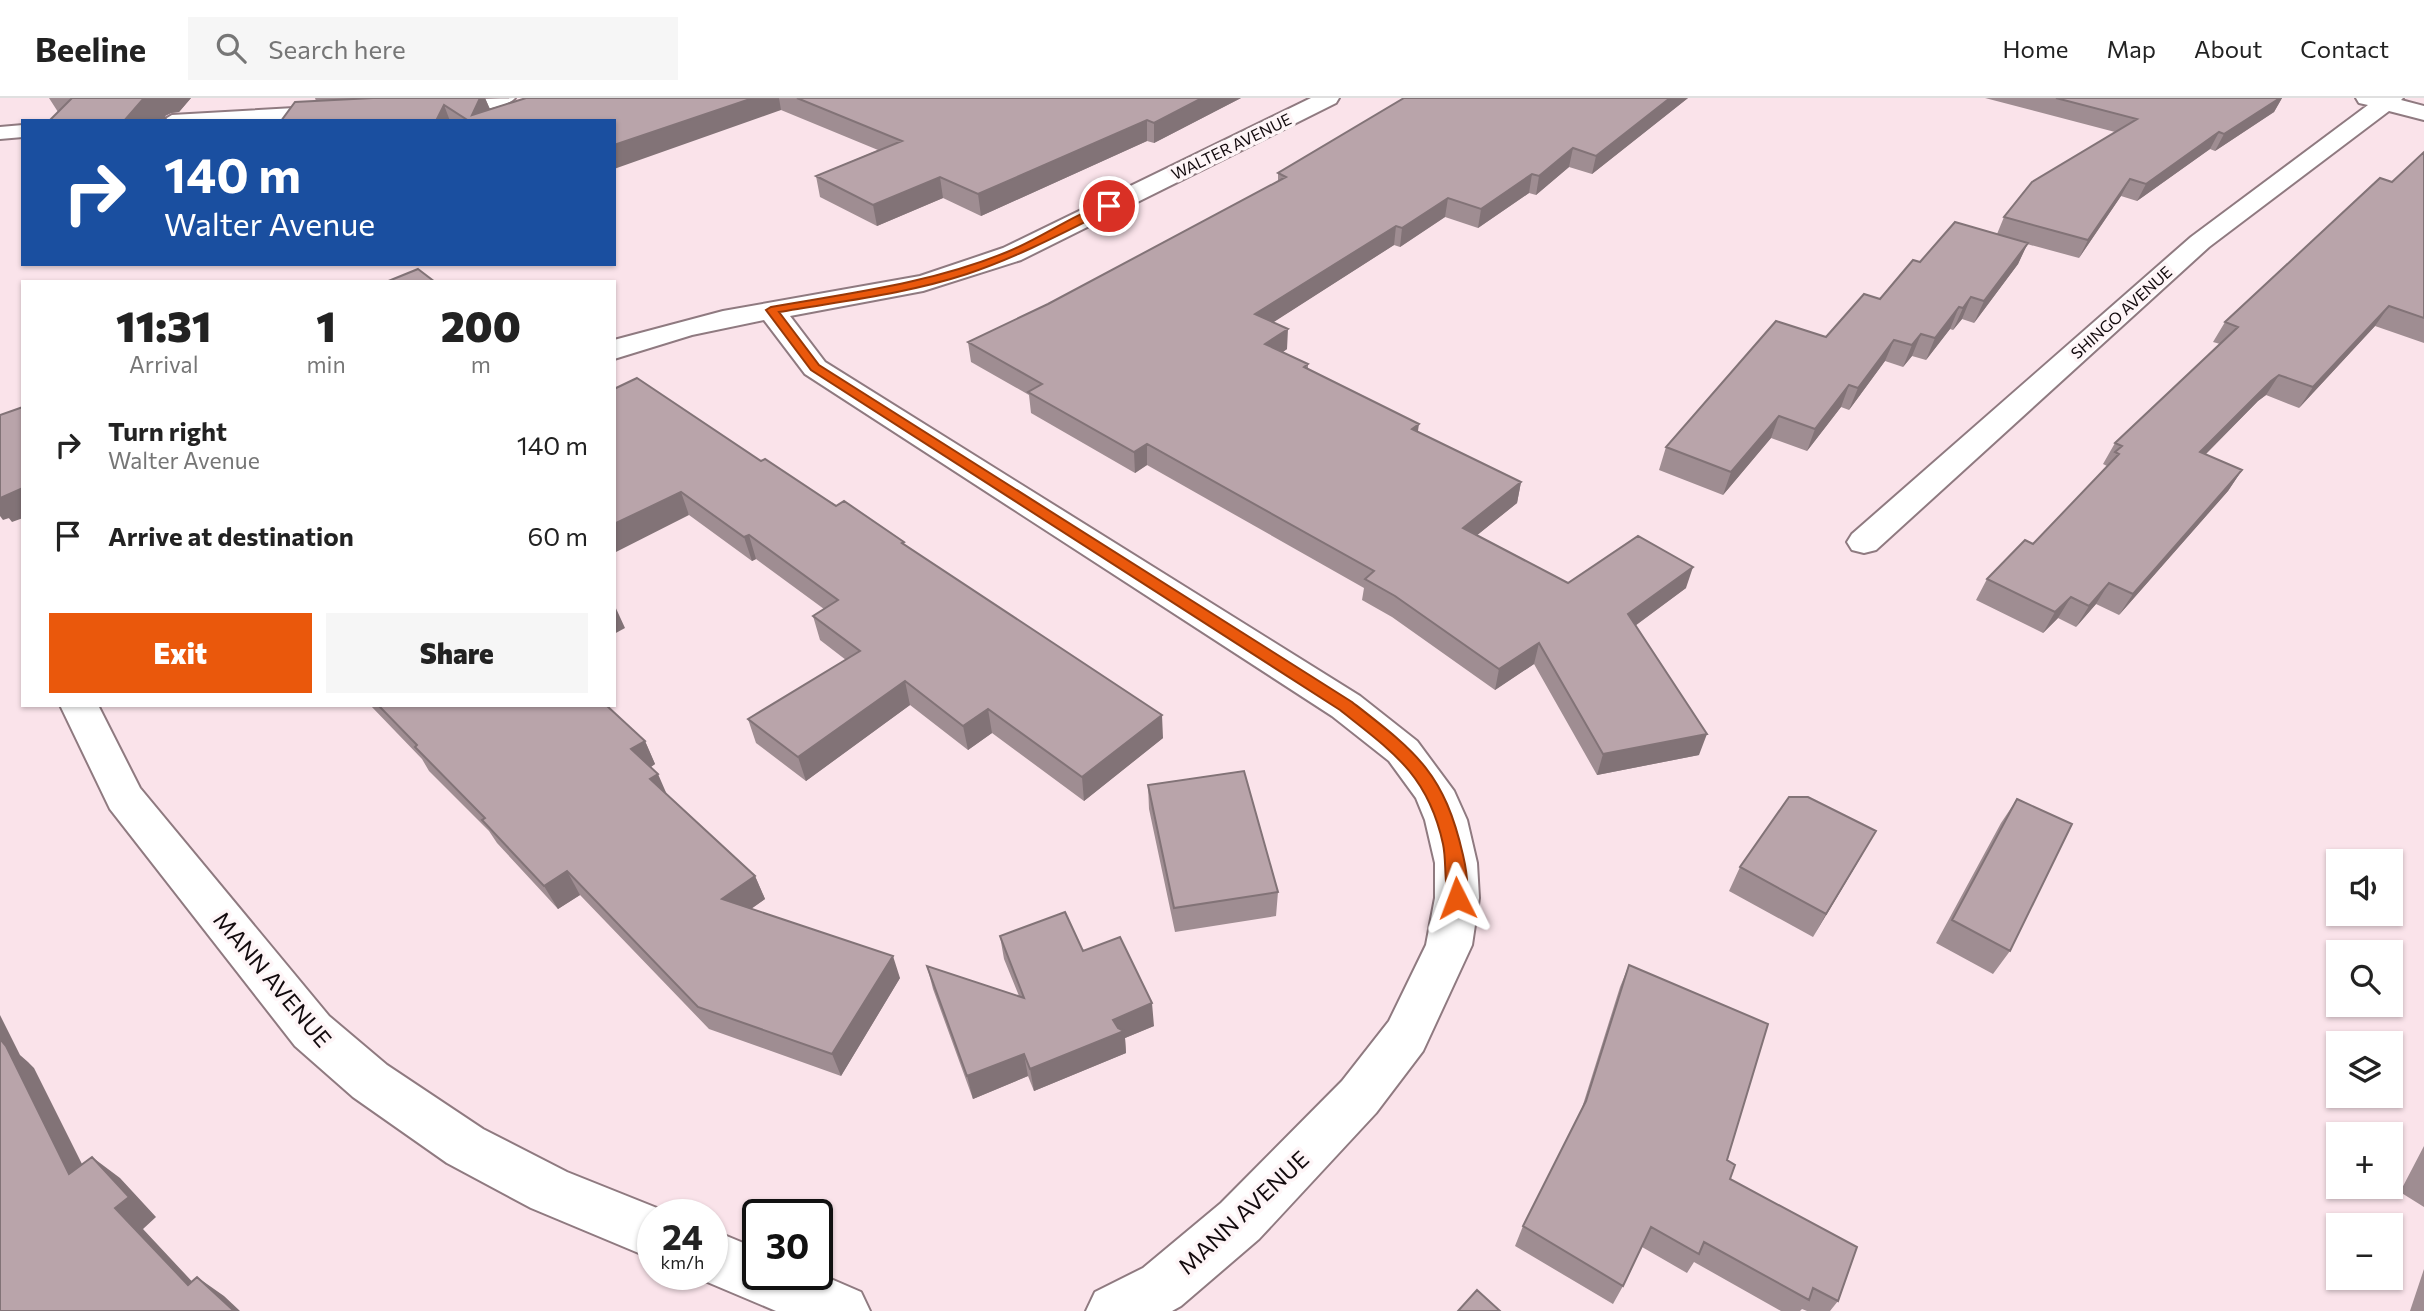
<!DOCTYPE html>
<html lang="en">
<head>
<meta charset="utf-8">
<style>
  body { margin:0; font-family:Commissioner,sans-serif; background:#f6f6f6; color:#222; height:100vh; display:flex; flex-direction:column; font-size:26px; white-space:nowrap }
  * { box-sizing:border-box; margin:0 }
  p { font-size:23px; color:#767676 }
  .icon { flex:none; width:38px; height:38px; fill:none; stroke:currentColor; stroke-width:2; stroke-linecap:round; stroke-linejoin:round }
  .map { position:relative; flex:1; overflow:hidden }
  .side { position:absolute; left:21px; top:182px; width:595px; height:427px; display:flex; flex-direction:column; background:#fff; border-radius:0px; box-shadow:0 2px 5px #0004 }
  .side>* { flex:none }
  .banner { position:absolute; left:21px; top:21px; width:595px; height:147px; border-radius:0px; box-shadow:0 2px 5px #0004; background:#1a4fa0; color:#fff; overflow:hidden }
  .controls { position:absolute; left:2326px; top:751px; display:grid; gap:14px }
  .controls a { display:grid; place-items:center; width:77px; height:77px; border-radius:0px; background:#fff; box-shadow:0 2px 5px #0004; font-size:35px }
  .speed { position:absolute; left:637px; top:1101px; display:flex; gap:14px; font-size:35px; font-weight:700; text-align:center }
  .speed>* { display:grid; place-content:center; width:91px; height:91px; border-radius:50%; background:#fff; box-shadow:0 2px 5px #0004; line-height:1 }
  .speed small { font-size:18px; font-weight:400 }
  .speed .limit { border:4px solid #111; border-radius:10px; background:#fff; color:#111 }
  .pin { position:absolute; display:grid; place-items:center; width:60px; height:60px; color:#fff; margin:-30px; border:4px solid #fff; border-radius:50%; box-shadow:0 2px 7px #0007 }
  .me { position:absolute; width:77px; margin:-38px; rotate:357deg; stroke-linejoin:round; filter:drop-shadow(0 0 5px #0008) }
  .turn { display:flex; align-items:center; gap:24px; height:147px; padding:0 28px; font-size:32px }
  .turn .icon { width:91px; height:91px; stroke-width:2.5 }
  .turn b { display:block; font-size:49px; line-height:60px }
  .eta { display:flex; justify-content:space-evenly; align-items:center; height:119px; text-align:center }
  .eta b { font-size:42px; font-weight:800; line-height:49px }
  .cta { display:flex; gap:14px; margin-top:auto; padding:14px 28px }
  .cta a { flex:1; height:80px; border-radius:0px; background:#ea580c; color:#fff; font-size:28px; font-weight:800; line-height:80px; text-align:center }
  .cta a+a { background:#f6f6f6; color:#222 }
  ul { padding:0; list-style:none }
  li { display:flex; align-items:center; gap:21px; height:91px; padding:0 28px }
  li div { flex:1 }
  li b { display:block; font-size:26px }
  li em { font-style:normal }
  header { display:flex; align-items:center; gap:42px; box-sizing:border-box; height:98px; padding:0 35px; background:#fff; border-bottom:2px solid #e0e0e0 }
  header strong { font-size:33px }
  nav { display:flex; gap:38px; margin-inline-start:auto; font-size:24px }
  .search { width:490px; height:63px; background:#f6f6f6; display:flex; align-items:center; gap:18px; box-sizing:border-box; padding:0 24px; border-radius:0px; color:#767676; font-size:26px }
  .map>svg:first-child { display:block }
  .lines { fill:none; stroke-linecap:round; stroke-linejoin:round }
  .service-casing { stroke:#8f7a80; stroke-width:4 }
  .minor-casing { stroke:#8f7a80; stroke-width:4 }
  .service { fill:#fff; fill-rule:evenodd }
  .minor { fill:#fff; fill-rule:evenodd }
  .wall { fill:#9f8d92 }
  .shaded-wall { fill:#827377 }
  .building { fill:#b9a4aa; stroke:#827377; stroke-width:2 }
  .route { fill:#ea580c; stroke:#983908; stroke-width:2 }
  .labels { text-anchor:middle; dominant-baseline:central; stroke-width:7; stroke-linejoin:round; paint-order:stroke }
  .far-street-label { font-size:16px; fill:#130b0e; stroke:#fef5f7 }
  .near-street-label { font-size:23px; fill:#130b0e; stroke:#fef5f7 }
</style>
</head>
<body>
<header>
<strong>Beeline</strong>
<div class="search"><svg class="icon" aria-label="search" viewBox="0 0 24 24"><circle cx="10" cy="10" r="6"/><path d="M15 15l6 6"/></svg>Search here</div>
<nav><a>Home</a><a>Map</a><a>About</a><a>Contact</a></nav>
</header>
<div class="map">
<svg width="2424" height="1213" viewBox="0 0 2424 1213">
  <rect width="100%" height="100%" fill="#fae3ea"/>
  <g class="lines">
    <defs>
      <path id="service" d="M 515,0 C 505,12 445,20 434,8 L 444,2 Z
        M 330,8 L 337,10 L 340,14 L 337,18 L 278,23 L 162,23 L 172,17 Z
        M 23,27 L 23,39 L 0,41 L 0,29 Z"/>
      <path id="minor" d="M 1311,0 L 1339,0 L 1336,5 L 1021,162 L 923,193 L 790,218 L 825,264 L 1360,598 L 1417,643 L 1454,693 L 1467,722 L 1477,765 L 1479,800 L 1472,847 L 1423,953 L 1376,1015 L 1259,1141 L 1181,1208 L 1172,1213 L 1086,1213 L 1095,1194 L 1143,1170 L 1221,1105 L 1342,983 L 1389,923 L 1426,847 L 1435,800 L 1435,765 L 1425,722 L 1416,700 L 1389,663 L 1332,618 L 805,276 L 764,222 L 692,237 L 614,261 L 614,242 L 723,213 L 920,178 L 1003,150 Z
        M 2356,0 L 2403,0 L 2401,2 L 2424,8 L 2424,22 L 2389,13 L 2209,149 L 1876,452 L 1864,455 L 1852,452 L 1847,444 L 1852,436 L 2191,139 L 2368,7 L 2359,5 Z
        M 60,607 L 98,607 L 140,690 L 329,918 L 387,967 L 483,1031 L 567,1074 L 672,1116 L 653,1116 L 653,1161 L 531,1110 L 447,1065 L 353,999 L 295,948 L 110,711 Z
        M 712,1132 L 758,1151 L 758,1176 L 817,1175 L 861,1194 L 870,1213 L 776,1213 L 693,1178 L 692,1176 L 712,1176 Z"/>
    </defs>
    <use href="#service" class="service-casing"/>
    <use href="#minor" class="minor-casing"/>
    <use href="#service" class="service"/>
    <use href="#minor" class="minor"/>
  </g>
  <path class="wall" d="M 49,0 L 191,0 L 179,14 L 171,15 L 165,18 L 168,23 L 49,23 L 58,14 Z
    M 315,0 L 485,0 L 490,11 L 526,0 L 1241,0 L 1154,45 L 1147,43 L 981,118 L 943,100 L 877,128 L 820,99 L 816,78 L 878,52 L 781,12 L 614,23 L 281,23 L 316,3 Z
    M 1688,0 L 1592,76 L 1569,69 L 1536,97 L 1529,95 L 1478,130 L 1445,119 L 1400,149 L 1394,147 L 1273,224 L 1287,251 L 1283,254 L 1308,266 L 1308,271 L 1418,334 L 1521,384 L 1517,405 L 1477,437 L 1568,485 L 1686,490 L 1635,528 L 1699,657 L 1597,677 L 1534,566 L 1495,592 L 1392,519 L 1362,502 L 1364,490 L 1147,367 L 1135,375 L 1031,315 L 1029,297 L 971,264 L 968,244 L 1048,206 L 1278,83 L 1278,75 Z
    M 1985,0 L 2282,0 L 2274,14 L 2215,53 L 2210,51 L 2137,103 L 2121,98 L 2079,160 L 2027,146 L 2018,166 L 1974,225 L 1962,221 L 1953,232 L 1950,231 L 1926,262 L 1912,258 L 1903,269 L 1885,263 L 1849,312 L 1841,309 L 1807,353 L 1771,340 L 1723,397 L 1659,372 L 1666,349 L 1826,239 L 1880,201 L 1920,164 L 1997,136 L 2004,119 L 2115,34 Z
    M 2424,54 L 2424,245 L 2375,228 L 2299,310 L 2266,297 L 2258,303 L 2205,357 L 2242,372 L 2228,393 L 2119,517 L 2096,506 L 2076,529 L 2058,520 L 2043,535 L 1976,502 L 1987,481 L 2033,446 L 2106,370 L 2107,368 L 2103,366 L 2115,345 L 2220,246 L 2213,244 L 2225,224 L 2392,84 Z
    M 614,291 L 761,363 L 905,447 L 1163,640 L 1084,703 L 992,635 L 968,652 L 910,607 L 806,683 L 756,645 L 748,621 L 846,562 L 820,542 L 813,518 L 824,511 L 756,461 L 752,463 L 689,417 Z
    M 370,607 L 606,607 L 645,643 L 655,666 L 651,669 L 667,697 L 755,778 L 765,801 L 751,811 L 900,880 L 841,978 L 709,931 L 580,797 L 558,811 L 497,745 L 489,733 L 429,673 L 422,661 Z
    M 1148,687 L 1278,794 L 1276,818 L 1175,834 L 1149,711 Z
    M 2017,701 L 2010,853 L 1993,876 L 1936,845 L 2001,725 Z
    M 1862,757 L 1813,839 L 1729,793 L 1740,769 Z
    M 1000,838 L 1083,853 L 1154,928 L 1125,940 L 1126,955 L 1034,993 L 1028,978 L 973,1001 L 933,891 L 927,868 L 1019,898 L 1004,861 Z
    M 1629,867 L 1727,1062 L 1730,1081 L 1838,1203 L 1830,1213 L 1807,1213 L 1802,1211 L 1800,1213 L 1781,1213 L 1694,1164 L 1687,1175 L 1642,1149 L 1623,1188 L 1613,1206 L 1515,1148 L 1523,1128 L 1581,1013 L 1620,889 Z
    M 2424,1048 L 2424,1109 L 2400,1094 Z
    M 2424,1171 L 2424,1213 L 2410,1213 Z"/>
  <path class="shaded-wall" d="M 144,0 L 191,0 L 179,14 L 171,15 L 165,18 L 168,23 L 124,23 Z
    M 480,0 L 485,0 L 491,14 L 472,17 Z
    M 753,0 L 779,0 L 781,12 L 614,71 L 614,47 Z
    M 1202,0 L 1241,0 L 1154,45 L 1154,25 Z
    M 1670,0 L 1688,0 L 1592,76 L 1596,58 Z
    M 2280,0 L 2282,0 L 2274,14 L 2215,53 L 2224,36 Z
    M 444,7 L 450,23 L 436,23 Z
    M 1147,22 L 1147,43 L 981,118 L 978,96 Z
    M 2219,34 L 2210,51 L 2137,103 L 2146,86 Z
    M 1573,50 L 1569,69 L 1536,97 L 1539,78 Z
    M 1532,76 L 1529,95 L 1478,130 L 1481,111 Z
    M 940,79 L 943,100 L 877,128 L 873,107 Z
    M 2130,81 L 2121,98 L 2079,160 L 2088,142 Z
    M 1448,100 L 1445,119 L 1400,149 L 1402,130 Z
    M 1396,128 L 1394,147 L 1255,236 L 1255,216 Z
    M 2028,145 L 2018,166 L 1974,225 L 1984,203 Z
    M 1971,199 L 1962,221 L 1953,232 L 1963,210 Z
    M 2389,208 L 2375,228 L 2299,310 L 2313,289 Z
    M 1959,209 L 1950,231 L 1926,262 L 1935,240 Z
    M 1288,231 L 1287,251 L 1265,266 L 1265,246 Z
    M 1921,236 L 1912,258 L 1903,269 L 1912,247 Z
    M 1894,242 L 1885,263 L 1849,312 L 1858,290 Z
    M 2279,277 L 2266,297 L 2258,303 L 2187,375 L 2200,354 L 2271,283 Z
    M 1849,287 L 1841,309 L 1807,353 L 1815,331 Z
    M 1779,318 L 1771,340 L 1723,397 L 1731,374 Z
    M 1419,326 L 1416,346 L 1412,331 Z
    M 1147,346 L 1147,367 L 1135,375 L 1134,354 Z
    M 2242,372 L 2228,393 L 2119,517 L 2133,496 Z
    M 1521,384 L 1517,405 L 1460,451 L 1463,430 Z
    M 23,390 L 23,420 L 12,424 L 0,409 L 0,400 Z
    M 681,394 L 689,417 L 614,455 L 614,426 Z
    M 0,409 L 9,420 L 3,422 L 0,418 Z
    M 749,437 L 756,461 L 752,463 L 744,439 Z
    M 1693,469 L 1686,490 L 1621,538 L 1628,516 Z
    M 2109,485 L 2096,506 L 2076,529 L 2089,508 Z
    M 2071,499 L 2058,520 L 2043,535 L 2055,514 Z
    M 614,506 L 625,530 L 614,536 Z
    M 1539,545 L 1534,566 L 1495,592 L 1499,571 Z
    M 905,583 L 910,607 L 806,683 L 798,659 Z
    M 988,611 L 992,635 L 968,652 L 963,628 Z
    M 1162,617 L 1163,640 L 1084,703 L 1082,679 Z
    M 1707,636 L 1699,657 L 1597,677 L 1603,656 Z
    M 645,643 L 655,666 L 642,675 L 631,651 Z
    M 658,676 L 668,699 L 650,681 Z
    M 1876,733 L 1862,757 L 1813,839 L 1826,816 Z
    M 567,773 L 580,797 L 558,811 L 544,788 Z
    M 755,778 L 765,801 L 732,824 L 722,801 Z
    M 893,858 L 900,880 L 841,978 L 832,956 Z
    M 1152,905 L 1154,928 L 1125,940 L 1126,955 L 1034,993 L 1030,971 L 1113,922 Z
    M 0,917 L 20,957 L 28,964 L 34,970 L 97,1096 L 69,1076 L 0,947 Z
    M 1024,956 L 1028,978 L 973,1001 L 967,978 Z
    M 92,1059 L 120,1080 L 156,1119 L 143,1131 L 214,1207 L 188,1187 L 115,1110 Z
    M 197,1179 L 224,1198 L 240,1213 L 234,1213 Z"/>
  <path class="building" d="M 72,0 L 144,0 L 124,23 L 49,23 Z
    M 373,0 L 480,0 L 472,17 L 526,0 L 753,0 L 614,47 L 614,23 L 469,23 L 444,7 L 436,23 L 281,23 L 295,4 Z
    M 797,0 L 1202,0 L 1154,25 L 1147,22 L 978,96 L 940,79 L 873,107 L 816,78 L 902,43 Z
    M 1404,0 L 1670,0 L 1596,58 L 1573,50 L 1539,78 L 1532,76 L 1481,111 L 1448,100 L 1402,130 L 1396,128 L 1255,216 L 1288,231 L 1265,246 L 1308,266 L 1304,269 L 1419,326 L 1412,331 L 1521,384 L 1463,430 L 1568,485 L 1638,438 L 1693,469 L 1628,516 L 1707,636 L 1603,656 L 1539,545 L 1499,571 L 1395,498 L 1365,481 L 1374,473 L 1147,346 L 1134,354 L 1028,294 L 1042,286 L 968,244 L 1048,206 L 1286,79 L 1278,75 Z
    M 2056,0 L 2280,0 L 2224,36 L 2219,34 L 2146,86 L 2130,81 L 2088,142 L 2004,119 L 2032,84 L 2137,21 Z
    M 2424,54 L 2424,220 L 2389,208 L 2313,289 L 2279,277 L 2271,283 L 2200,354 L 2242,372 L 2133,496 L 2109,485 L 2089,508 L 2071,499 L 2055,514 L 1987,481 L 2025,442 L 2033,446 L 2119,356 L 2115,354 L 2122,348 L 2115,345 L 2238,229 L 2225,224 L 2380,80 L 2392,84 Z
    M 1955,124 L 2028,145 L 1984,203 L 1971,199 L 1963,210 L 1959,209 L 1935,240 L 1921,236 L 1912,247 L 1894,242 L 1858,290 L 1849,287 L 1815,331 L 1779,318 L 1731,374 L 1666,349 L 1776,223 L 1826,239 L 1864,196 L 1880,201 L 1913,162 L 1920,164 Z
    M 418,171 L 435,184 L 386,184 Z
    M 637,280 L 761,363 L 765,361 L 836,408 L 844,403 L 904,444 L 902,445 L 1162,617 L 1082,679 L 988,611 L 963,628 L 905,583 L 798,659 L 748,621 L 860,553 L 813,518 L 838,502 L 749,437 L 744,439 L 681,394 L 614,426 L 614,291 Z
    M 23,309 L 23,390 L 0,400 L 0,317 Z
    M 378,607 L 606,607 L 645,643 L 631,651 L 658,676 L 650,681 L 755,778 L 722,801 L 893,858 L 832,956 L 698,909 L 567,773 L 544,788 L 482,722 L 485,720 L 415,649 L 417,647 Z
    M 1244,673 L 1278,794 L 1174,810 L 1148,687 Z
    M 1789,699 L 1808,699 L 1876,733 L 1826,816 L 1740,769 Z
    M 2017,701 L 2072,726 L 2010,853 L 1952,822 Z
    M 1065,814 L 1083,853 L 1120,839 L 1152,905 L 1113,922 L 1118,930 L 1124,933 L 1030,971 L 1024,956 L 967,978 L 927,868 L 1024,900 L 1000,838 Z
    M 1629,867 L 1768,926 L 1727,1062 L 1735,1067 L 1730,1081 L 1857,1149 L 1838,1203 L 1813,1190 L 1809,1202 L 1704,1144 L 1699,1156 L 1651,1129 L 1623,1188 L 1523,1128 L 1586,1003 Z
    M 0,941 L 6,948 L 69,1076 L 92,1059 L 129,1099 L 115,1110 L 188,1187 L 197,1179 L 234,1213 L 0,1213 Z
    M 1477,1192 L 1500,1213 L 1458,1213 Z"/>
  <path class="route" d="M 1109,105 L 1114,108 L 1113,110 C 1065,134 1018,159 967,176 C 906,196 842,203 779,214 L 819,267 L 1352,604 C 1416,654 1444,674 1463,757 C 1466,770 1470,793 1464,805 L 1457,807 L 1451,805 C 1443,789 1447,764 1443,746 C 1428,677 1393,654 1340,612 L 811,272 L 766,212 L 771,209 C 851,195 932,185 1007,154 C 1042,140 1073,116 1109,105 Z"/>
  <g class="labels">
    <g class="far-street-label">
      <text transform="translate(1231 48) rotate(-26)">WALTER AVENUE</text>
      <text transform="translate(2121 214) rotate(-42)">SHINGO AVENUE</text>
    </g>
    <g class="near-street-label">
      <text transform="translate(273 881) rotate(50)">MANN AVENUE</text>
      <text transform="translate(1243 1114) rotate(-43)">MANN AVENUE</text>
    </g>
  </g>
</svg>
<div class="controls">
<a><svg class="icon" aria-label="sound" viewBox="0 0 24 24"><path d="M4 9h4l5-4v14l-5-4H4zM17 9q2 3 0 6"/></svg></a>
<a><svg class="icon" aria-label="search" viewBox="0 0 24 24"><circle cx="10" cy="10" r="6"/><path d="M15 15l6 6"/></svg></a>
<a><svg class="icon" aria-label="layers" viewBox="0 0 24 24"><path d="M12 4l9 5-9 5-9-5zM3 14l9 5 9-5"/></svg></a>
<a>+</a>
<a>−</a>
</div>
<div class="speed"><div>24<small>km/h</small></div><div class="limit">30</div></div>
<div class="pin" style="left:1109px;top:108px;background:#d93025"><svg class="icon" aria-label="arrive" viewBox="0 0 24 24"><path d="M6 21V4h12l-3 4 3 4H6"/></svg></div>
<svg class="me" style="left:1457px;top:800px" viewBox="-20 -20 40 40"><path d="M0-17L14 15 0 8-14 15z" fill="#ea580c" stroke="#fff" stroke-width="4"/></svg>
<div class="banner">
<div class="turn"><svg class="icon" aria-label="right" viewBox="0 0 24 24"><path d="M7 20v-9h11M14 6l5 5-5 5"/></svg><div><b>140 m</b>Walter Avenue</div></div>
</div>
<section class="side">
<div class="eta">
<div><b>11:31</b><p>Arrival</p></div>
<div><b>1</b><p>min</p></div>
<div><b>200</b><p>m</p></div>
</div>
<ul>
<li><svg class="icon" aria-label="right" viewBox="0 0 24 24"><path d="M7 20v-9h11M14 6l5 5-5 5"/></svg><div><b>Turn right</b><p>Walter Avenue</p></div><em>140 m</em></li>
<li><svg class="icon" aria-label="arrive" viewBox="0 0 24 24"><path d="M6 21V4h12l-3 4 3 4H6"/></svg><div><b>Arrive at destination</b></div><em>60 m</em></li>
</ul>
<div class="cta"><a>Exit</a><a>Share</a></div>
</section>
</div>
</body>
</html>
